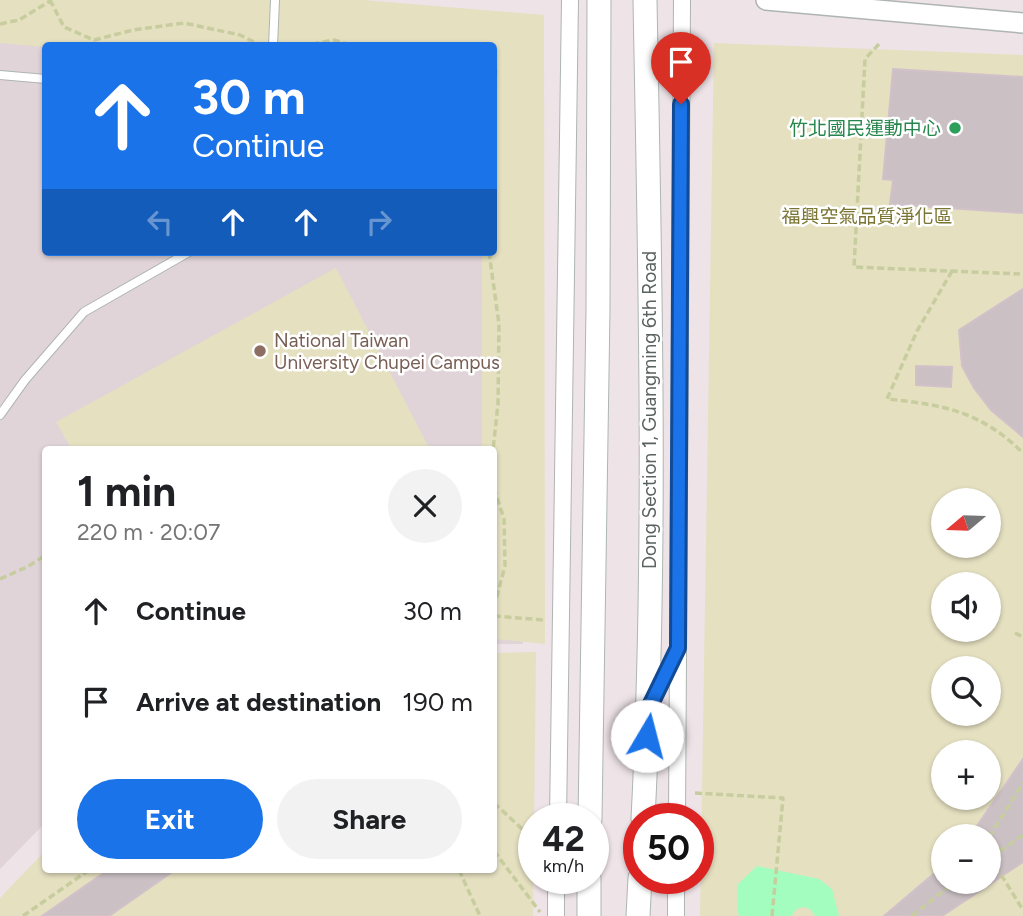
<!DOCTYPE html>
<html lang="en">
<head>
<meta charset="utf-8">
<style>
  body { margin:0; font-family:Figtree,"Noto Sans TC",sans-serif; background:#f2f2f2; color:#202124; height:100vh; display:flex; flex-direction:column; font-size:26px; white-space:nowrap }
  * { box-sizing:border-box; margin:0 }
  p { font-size:23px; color:#757577 }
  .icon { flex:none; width:38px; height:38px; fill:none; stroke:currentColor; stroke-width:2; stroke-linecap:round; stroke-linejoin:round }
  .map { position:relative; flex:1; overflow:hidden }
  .panel { position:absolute; left:42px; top:446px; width:455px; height:427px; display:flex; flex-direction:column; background:#fff; border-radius:7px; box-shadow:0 2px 5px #0004 }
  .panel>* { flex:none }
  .top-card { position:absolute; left:42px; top:42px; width:455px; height:214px; border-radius:7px; box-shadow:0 2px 5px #0004; background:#1a73e8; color:#fff; overflow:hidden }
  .needle { width:46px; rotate:251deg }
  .fabs { position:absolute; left:931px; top:488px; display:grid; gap:14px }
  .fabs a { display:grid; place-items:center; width:70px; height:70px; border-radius:50%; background:#fff; box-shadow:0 2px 5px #0004; font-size:35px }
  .speed { position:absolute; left:518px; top:803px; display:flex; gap:14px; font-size:35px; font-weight:700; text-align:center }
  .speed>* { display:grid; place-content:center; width:91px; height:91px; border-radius:50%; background:#fff; box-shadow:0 2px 5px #0004; line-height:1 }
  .speed small { font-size:18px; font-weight:400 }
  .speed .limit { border:10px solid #d22; background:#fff; color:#111 }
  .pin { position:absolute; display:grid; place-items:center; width:60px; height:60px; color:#fff; margin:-72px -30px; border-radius:50% 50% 50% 0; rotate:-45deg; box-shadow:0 0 7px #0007 }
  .pin .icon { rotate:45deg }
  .me { position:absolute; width:77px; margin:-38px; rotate:8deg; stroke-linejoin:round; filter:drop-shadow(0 0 5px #0008) }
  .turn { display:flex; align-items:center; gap:24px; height:147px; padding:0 35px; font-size:32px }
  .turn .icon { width:91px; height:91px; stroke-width:2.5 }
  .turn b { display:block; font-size:49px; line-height:60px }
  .lanes { display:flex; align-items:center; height:66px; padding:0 35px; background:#0003; justify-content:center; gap:35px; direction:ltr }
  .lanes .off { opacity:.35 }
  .round { display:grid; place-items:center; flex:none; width:74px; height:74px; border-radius:37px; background:#f2f2f2 }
  .headline { display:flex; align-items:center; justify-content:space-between; height:119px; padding:0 35px }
  h1 { font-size:42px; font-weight:700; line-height:52px }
  .button { display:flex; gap:14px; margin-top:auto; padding:14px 35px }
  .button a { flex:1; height:80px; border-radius:42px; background:#1a73e8; color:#fff; font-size:28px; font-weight:700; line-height:80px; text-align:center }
  .button a+a { background:#f2f2f2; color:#202124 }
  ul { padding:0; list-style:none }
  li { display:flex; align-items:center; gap:21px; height:91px; padding:0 35px }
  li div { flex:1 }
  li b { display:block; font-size:26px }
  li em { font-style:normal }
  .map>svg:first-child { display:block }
  .education { fill:#e0d4d8 }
  .green { fill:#e5e0c0; fill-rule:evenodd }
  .water { fill:#a3fdbf }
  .building { fill:#cbc1c5; stroke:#d2c1c9; stroke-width:2 }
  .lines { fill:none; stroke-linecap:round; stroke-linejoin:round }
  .service-casing { stroke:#aeb5b2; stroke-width:10 }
  .minor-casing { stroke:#aeb5b2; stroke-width:18 }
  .tertiary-casing { stroke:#aeb5b2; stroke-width:22 }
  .secondary-casing { stroke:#adb6b2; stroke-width:25 }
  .path { stroke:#c7cd9e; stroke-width:3.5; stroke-dasharray:7 3.5; stroke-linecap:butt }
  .service { stroke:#fff; stroke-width:8 }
  .minor { stroke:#fff; stroke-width:16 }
  .tertiary { stroke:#fff; stroke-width:19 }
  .secondary { stroke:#fff; stroke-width:23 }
  .route-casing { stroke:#114b97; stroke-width:18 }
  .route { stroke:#1a73e8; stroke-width:12 }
  .leisure-dot { fill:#2e9e5b; stroke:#fff; stroke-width:2.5 }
  .education-dot { fill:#8d6e63; stroke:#fff; stroke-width:2.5 }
  .labels { text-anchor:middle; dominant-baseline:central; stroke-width:5; stroke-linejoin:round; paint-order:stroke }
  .leisure-label { font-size:19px; fill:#27864d; stroke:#fff; text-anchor:end }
  .park-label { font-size:19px; fill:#7a7533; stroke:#fff }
  .education-label { font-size:19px; fill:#785e54; stroke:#fff; text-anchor:start }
  .street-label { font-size:19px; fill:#5b635f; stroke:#fff }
</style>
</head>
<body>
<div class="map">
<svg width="1023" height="916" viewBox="0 0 1023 916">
  <rect width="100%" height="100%" fill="#eee3e7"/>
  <path class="education" d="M 0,10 L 46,46 L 46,252 L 494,252 L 518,50 L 523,644 L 494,644 L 494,450 L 46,450 L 45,823 L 0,869 Z"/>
  <path class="green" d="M 0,0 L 362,0 L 544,15 L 545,644 L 494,639 L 494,450 L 482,450 L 482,252 L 494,252 L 494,46 L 45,47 L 0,43 Z
    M 714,43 L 1023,55 L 1023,916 L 700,916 ZM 943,500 L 989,500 L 989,546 L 943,546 ZM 943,584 L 989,584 L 989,630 L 943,630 ZM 943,668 L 989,668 L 989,714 L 943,714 ZM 943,752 L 989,752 L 989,798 L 943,798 ZM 943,836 L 989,836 L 989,882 L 943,882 Z
    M 336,268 L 430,450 L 72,450 L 56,422 Z
    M 536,652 L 533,916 L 0,916 L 0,898 L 45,851 L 46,870 L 494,870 L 494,653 Z"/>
  <path class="water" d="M 757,866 L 819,879 L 832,889 L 839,916 L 815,916 L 810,909 C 802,905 795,908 792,916 L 739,916 L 737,908 L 737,885 Z"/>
  <path class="building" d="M 893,69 L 1023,77 L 1023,213 L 890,204 L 893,180 L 883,179 Z
    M 1023,289 L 1023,437 L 991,410 L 974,388 L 962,366 L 959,330 Z
    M 916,366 L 952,367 L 951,387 L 916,385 Z
    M 1023,759 L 1023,862 L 942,916 L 884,916 L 943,866 L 943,882 L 989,882 L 989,836 L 970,836 Z
    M 108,870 L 175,870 L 109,916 L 42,916 Z"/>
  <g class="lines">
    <defs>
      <path id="service" d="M 273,46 L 275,0
        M 0,75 L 46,79
        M 0,415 L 25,380 L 84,312 L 189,252"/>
      <path id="minor" d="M 650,705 L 676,653
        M 558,819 L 570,0
        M 677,819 L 682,0
        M 556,916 L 556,878
        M 676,916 L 676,878"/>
      <path id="tertiary" d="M 766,0 L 1023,23"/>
      <path id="secondary" d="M 590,819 L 598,309 L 599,0
        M 643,819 C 657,546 650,273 645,0
        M 589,916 L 589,878
        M 638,916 L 640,878"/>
    </defs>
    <use href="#service" class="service-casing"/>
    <use href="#minor" class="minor-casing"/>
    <use href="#tertiary" class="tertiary-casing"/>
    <use href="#secondary" class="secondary-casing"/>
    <path class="path" d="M 50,0 L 64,27 L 94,40 L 133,30 L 184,23 L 240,35 L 260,45
      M 0,24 L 19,20 L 50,1
      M 879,44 L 865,59 L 854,267 L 1020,274
      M 302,46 L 334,40 L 354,46
      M 494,118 L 496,65
      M 489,252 L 499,324 L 498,404 L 493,450
      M 952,271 L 917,331 L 887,399 C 944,405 980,411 1023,453
      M 494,488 L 504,519 L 505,566 L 494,607
      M 0,579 L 27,567 L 46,555
      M 494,616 L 544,620
      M 1015,633 L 1023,637
      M 695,793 L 783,798 L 772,916
      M 494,803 L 534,840
      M 989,837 L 1023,783
      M 494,851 L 540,912
      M 990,857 L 1023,910
      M 991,857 L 1023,835
      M 459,870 L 480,916
      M 23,916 L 89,870
      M 912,916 L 954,882"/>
    <use href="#service" class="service"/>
    <use href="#minor" class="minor"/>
    <use href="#tertiary" class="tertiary"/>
    <use href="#secondary" class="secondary"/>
  </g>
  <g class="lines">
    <defs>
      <path id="route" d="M 647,736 L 649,708 L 678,648 L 681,104"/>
    </defs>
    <use href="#route" class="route-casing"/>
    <use href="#route" class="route"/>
  </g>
  <circle class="leisure-dot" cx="955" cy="128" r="7"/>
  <circle class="education-dot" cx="260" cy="351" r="7"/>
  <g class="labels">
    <g class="leisure-label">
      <text x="941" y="128">竹北國民運動中心</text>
    </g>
    <g class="park-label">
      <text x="867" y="216">福興空氣品質淨化區</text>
    </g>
    <g class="education-label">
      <text x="274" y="340">National Taiwan<tspan x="274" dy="22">University Chupei Campus</tspan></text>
    </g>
    <g class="street-label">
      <text transform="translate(649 410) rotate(-90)">Dong Section 1, Guangming 6th Road</text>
    </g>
  </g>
</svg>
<div class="fabs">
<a><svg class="needle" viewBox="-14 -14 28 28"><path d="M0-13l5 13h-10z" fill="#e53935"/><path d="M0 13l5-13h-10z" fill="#757577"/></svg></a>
<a><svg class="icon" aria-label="sound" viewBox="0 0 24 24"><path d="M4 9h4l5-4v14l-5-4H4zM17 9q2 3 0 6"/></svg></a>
<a><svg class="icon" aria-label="search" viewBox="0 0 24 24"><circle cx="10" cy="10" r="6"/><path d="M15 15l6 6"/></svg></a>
<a>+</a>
<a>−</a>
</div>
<div class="speed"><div>42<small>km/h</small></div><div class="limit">50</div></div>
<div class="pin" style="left:681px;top:104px;background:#d93025"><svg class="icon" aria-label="arrive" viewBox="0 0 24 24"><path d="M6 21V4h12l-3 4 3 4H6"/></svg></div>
<svg class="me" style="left:647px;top:736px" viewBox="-20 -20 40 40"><circle r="19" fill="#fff"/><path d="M0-13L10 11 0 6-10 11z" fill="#1a73e8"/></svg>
<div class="top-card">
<div class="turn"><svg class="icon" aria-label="ahead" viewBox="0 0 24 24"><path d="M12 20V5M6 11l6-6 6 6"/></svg><div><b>30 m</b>Continue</div></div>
<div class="lanes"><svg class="icon off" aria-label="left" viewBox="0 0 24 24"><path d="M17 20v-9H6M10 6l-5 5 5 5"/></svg><svg class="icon" aria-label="ahead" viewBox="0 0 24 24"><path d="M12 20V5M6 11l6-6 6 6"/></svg><svg class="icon" aria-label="ahead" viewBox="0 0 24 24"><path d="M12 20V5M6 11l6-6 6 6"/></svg><svg class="icon off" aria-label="right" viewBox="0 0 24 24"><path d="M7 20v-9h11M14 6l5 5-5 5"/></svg></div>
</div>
<section class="panel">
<div class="headline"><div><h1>1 min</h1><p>220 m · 20:07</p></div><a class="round"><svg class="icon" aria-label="close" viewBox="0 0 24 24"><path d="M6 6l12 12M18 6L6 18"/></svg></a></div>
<ul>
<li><svg class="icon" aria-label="ahead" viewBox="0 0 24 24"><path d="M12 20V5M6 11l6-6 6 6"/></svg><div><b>Continue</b></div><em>30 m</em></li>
<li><svg class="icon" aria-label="arrive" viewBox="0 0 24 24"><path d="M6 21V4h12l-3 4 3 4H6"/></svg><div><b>Arrive at destination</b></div><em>190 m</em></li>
</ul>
<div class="button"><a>Exit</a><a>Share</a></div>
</section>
</div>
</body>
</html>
